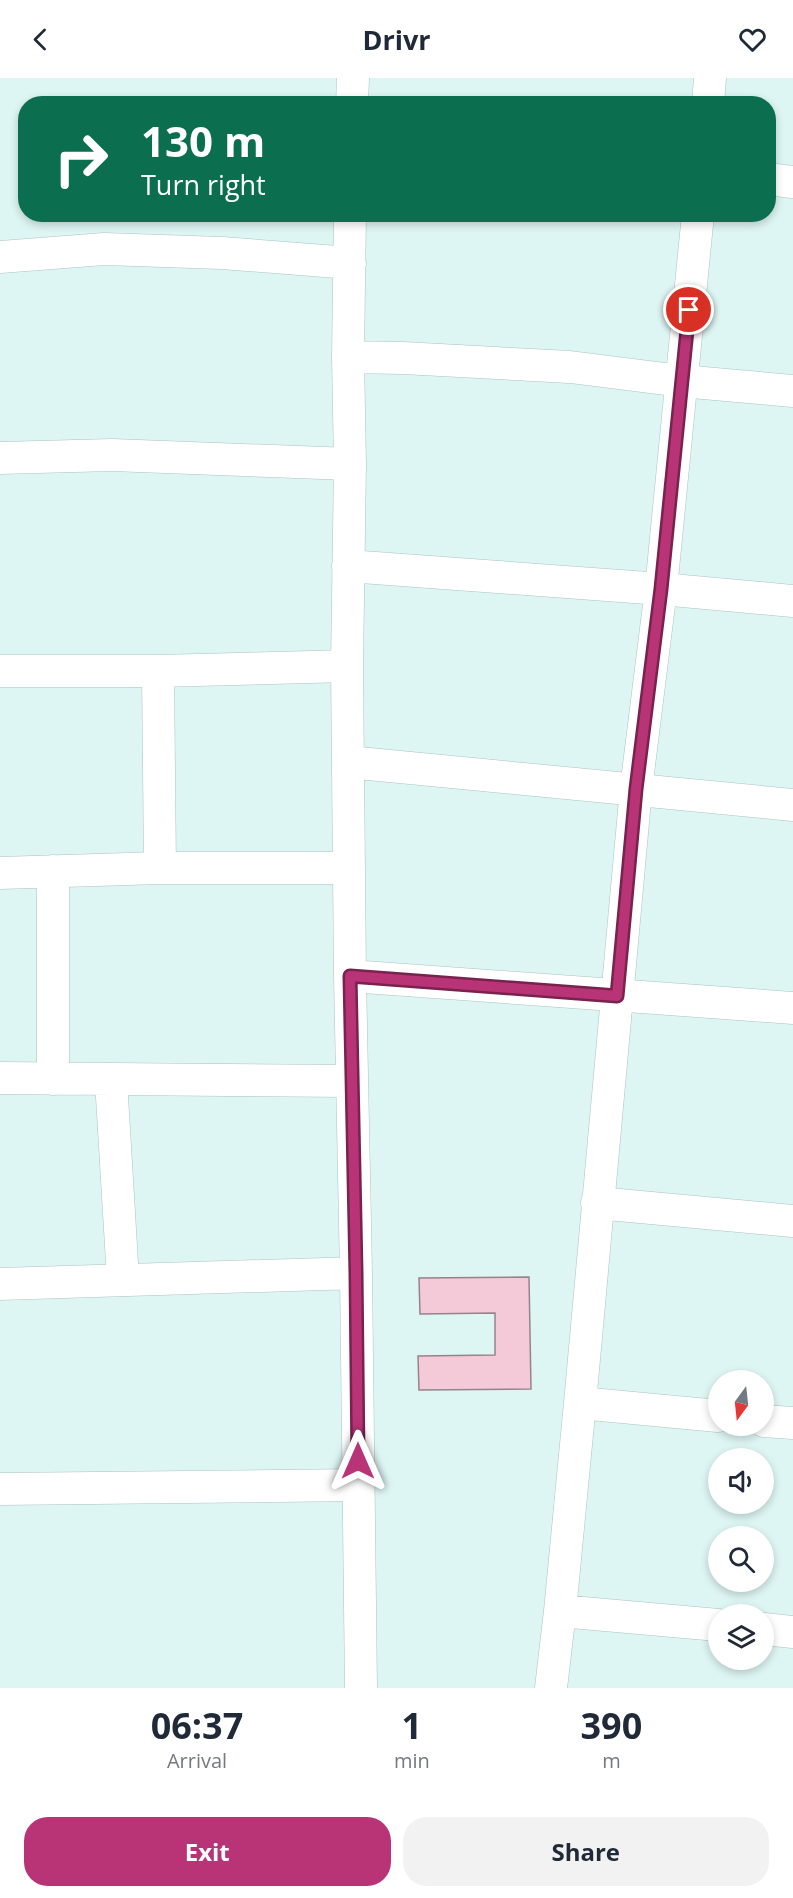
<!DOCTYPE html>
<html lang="en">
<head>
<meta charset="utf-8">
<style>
  body { margin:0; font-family:"Open Sans",sans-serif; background:#f2f2f3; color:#1f2937; height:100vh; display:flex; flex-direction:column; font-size:22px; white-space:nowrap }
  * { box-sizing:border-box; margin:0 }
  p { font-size:20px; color:#747a83 }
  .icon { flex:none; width:33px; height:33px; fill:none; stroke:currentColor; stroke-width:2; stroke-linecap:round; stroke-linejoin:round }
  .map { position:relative; height:1610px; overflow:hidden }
  .details { display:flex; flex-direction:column; background:#fff; flex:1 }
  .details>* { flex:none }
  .guide { position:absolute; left:18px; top:18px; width:758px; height:126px; border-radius:24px; box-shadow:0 3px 9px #0003; background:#0b6e4f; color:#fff; overflow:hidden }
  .needle { width:39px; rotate:195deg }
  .tools { position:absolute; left:708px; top:1292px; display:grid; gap:12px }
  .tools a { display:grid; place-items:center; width:66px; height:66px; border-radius:50%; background:#fff; box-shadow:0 3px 9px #0003; font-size:30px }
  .pin { position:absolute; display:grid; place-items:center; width:51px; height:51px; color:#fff; margin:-26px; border:3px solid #fff; border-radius:50%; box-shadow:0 2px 6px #0007 }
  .me { position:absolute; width:66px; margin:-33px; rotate:0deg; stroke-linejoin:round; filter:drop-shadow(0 0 4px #0008) }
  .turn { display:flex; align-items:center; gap:21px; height:126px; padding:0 24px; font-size:27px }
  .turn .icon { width:78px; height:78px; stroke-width:2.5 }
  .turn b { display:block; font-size:42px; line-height:51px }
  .eta { display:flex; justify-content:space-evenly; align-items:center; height:102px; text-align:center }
  .eta b { font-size:36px; font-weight:700; line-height:42px }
  .button { display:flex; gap:12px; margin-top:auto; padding:12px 24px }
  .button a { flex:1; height:69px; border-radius:24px; background:#b93477; color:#fff; font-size:24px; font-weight:700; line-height:69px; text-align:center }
  .button a+a { background:#f2f2f3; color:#1f2937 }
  header { display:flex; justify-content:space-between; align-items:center; height:78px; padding:0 24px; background:#fff; font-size:27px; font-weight:700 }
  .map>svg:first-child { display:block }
  .building { fill:#f4cad9; stroke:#96838a; stroke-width:1.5 }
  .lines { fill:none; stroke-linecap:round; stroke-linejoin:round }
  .minor-casing { stroke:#acc3c1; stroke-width:33 }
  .minor { stroke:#fff; stroke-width:32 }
  .route-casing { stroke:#78224d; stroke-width:15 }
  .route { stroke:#b93477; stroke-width:10 }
</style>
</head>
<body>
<header><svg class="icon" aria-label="back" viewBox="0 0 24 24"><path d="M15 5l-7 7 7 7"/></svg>Drivr<svg class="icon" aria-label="heart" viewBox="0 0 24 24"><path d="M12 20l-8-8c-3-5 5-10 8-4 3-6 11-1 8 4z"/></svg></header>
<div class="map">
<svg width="793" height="1610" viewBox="0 0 793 1610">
  <rect width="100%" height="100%" fill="#ddf5f3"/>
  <path class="building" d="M 529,1199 L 531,1311 L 419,1312 L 418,1278 L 495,1277 L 495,1235 L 420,1236 L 419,1200 Z"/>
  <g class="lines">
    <defs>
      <path id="minor" d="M 352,26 L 353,0
        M 708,26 L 710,0
        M 768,101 L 793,104
        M 350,136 L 348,279 L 350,386 L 347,588 L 350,898 L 356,1195 L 361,1610
        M 0,179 L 104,171 L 222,175 L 350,185
        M 348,279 L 403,280 L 570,289 L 681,303 L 793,313
        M 0,380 L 112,377 L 350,386
        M 348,488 L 661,511 L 793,523
        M 0,593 L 158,593 L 347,588
        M 158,593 L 160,790
        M 348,684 L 793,727
        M 53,793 L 53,1001
        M 0,795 L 160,790 L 349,790
        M 350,898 L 793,930
        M 0,1000 L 352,1003
        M 111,1002 L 123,1201
        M 597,1125 L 793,1143
        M 0,1206 L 356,1195
        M 580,1325 L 718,1338
        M 764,1343 L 793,1345
        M 0,1411 L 358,1407
        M 560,1533 L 718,1547
        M 764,1551 L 793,1554
        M 551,1610 L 560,1533 L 580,1325 L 636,711 L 661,511 L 698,136"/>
    </defs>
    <use href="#minor" class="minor-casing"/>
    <use href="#minor" class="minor"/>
  </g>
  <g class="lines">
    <defs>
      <path id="route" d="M 358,1383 L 356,1195 L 350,898 L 617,918 L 636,711 L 661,511 L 689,232"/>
    </defs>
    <use href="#route" class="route-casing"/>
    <use href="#route" class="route"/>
  </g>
</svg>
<div class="tools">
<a><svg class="needle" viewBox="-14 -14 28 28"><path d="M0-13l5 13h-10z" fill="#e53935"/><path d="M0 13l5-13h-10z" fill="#747a83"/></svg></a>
<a><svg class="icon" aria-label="sound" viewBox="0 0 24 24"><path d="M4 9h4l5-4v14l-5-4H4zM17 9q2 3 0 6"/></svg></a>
<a><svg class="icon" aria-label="search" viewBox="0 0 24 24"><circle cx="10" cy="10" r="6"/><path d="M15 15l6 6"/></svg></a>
<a><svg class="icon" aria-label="layers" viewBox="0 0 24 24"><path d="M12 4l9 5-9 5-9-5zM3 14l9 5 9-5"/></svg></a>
</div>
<div class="pin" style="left:689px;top:232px;background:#d93025"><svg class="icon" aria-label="arrive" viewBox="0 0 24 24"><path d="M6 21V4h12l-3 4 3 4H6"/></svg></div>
<svg class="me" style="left:358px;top:1383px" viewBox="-20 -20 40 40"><path d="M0-17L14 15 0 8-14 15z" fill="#b93477" stroke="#fff" stroke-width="4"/></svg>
<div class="guide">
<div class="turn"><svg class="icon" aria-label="right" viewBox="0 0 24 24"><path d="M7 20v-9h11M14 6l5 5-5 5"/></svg><div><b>130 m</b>Turn right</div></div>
</div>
</div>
<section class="details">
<div class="eta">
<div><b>06:37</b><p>Arrival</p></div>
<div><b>1</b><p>min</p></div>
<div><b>390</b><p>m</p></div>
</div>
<div class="button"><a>Exit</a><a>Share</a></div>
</section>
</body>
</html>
